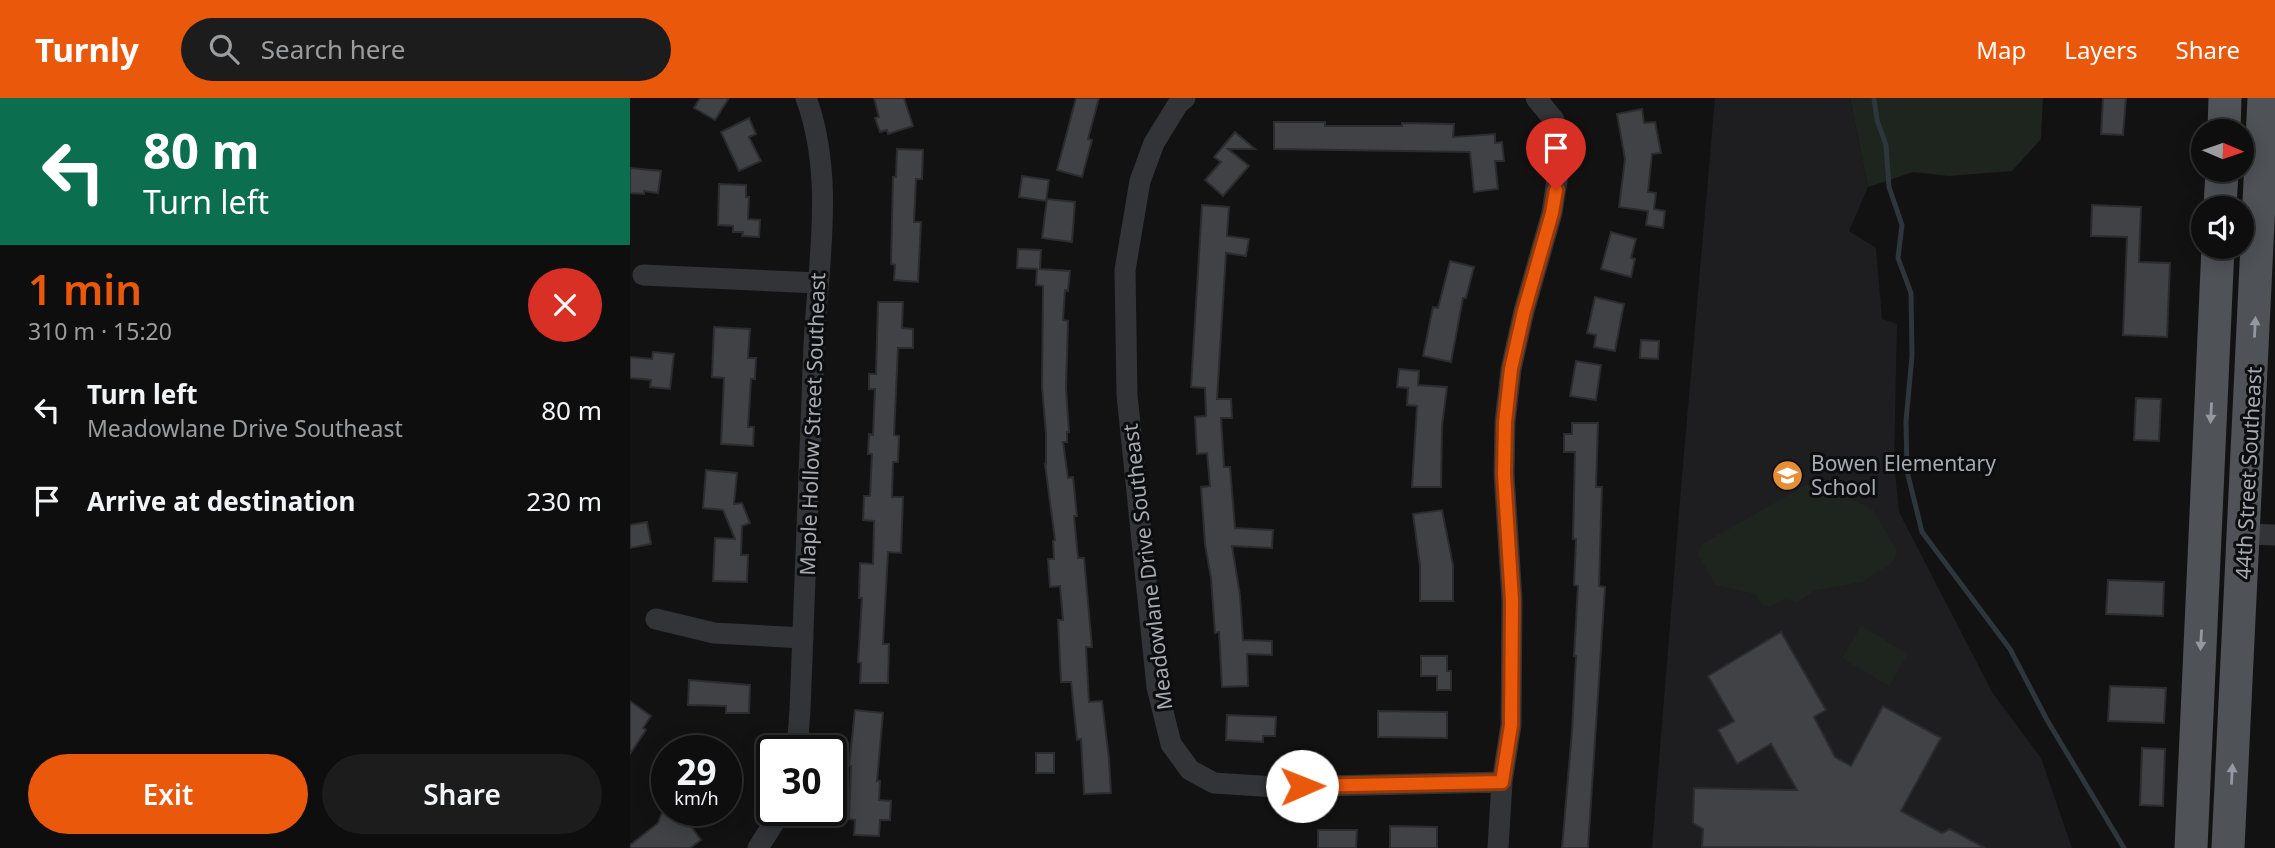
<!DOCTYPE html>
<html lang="en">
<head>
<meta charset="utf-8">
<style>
  body { margin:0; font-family:"Noto Sans",sans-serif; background:#1c1c1c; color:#f1f3f6; height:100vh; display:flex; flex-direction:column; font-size:26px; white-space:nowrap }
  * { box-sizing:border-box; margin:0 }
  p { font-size:23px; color:#9b9c9e }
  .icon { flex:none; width:38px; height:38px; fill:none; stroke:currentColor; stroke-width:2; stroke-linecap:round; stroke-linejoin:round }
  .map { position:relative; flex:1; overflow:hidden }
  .sheet { display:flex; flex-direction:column; background:#0e0e0e; width:630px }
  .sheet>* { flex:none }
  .top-card { background:#0b6e4f; color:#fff; overflow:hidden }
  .needle { width:46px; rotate:92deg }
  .fabs { position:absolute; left:1561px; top:21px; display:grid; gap:14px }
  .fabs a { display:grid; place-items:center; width:63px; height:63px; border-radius:50%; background:#0e0e0e; box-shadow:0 4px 18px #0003,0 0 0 2px #2e2e2e; font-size:35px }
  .speed { position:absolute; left:21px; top:637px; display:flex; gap:14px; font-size:35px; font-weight:700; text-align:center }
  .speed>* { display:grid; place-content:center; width:91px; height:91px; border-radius:50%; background:#0e0e0e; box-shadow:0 4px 18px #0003,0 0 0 2px #2e2e2e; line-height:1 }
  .speed small { font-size:18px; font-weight:400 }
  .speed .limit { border:4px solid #111; border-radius:10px; background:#fff; color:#111 }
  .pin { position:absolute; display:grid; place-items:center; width:60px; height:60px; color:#fff; margin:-72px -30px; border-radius:50% 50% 50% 0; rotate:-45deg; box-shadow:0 0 7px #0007 }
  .pin .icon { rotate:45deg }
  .me { position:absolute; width:77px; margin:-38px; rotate:89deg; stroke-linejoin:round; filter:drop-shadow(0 0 5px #0008) }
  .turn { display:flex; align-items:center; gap:24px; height:147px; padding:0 28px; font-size:32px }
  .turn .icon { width:91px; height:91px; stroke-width:2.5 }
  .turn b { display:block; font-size:49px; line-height:60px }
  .round { display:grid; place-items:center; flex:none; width:74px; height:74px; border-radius:37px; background:#1c1c1c }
  .headline { display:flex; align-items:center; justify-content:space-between; height:119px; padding:0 28px }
  h1 { font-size:42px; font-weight:600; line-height:52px; color:#ea580c }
  .cta { display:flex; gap:14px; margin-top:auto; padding:14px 28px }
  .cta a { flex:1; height:80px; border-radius:42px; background:#ea580c; color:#fff; font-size:28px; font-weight:600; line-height:80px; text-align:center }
  .cta a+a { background:#1c1c1c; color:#f1f3f6 }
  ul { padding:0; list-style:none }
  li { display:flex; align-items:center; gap:21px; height:91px; padding:0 28px }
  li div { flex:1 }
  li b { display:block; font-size:26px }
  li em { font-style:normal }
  header { display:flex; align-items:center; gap:42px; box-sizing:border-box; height:98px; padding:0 35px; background:#ea580c; color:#fff }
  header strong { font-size:33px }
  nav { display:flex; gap:38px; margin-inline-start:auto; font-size:24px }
  .search { width:490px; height:63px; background:#1c1c1c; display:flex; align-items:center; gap:18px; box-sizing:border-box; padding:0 24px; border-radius:38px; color:#9b9c9e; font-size:26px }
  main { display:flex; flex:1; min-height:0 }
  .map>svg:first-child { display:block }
  .built { fill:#1e1e20 }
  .green { fill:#1e251e }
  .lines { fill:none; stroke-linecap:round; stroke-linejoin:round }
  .stream { stroke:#2c363b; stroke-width:5 }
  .building { fill:#414246; stroke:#2c2c2f; stroke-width:2 }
  .minor { stroke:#333438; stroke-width:21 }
  .primary { stroke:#4f5256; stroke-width:33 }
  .oneway { fill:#9399a0 }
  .route-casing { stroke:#983908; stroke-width:18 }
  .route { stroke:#ea580c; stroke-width:12 }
  .labels { text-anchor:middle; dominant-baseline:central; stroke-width:6; stroke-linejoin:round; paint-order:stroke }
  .street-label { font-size:21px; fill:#a4abb3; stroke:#0d0d0e }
  .poi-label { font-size:21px; fill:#a4abb3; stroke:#0d0d0e; text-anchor:start }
</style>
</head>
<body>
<header>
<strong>Turnly</strong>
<div class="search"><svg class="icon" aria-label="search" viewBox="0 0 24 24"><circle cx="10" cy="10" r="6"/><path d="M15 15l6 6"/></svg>Search here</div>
<nav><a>Map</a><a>Layers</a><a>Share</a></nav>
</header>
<main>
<section class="sheet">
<div class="top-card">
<div class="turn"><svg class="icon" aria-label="left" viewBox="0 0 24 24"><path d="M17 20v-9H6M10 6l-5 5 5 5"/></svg><div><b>80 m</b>Turn left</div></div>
</div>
<div class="headline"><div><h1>1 min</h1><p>310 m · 15:20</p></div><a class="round" style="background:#d93025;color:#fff"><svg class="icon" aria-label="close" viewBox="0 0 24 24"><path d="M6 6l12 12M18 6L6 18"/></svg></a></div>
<ul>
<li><svg class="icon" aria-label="left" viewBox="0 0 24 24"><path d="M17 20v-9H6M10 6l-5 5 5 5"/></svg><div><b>Turn left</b><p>Meadowlane Drive Southeast</p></div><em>80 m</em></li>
<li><svg class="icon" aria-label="arrive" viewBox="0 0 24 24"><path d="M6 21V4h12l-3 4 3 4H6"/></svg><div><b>Arrive at destination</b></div><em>230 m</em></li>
</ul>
<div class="cta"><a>Exit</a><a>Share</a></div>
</section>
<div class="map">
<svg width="1645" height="750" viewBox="0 0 1645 750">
  <rect width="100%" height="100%" fill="#121213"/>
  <path class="built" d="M 1085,0 L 1220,0 L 1238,89 L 1219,133 L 1246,150 L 1252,221 L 1267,226 L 1264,364 L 1269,414 L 1362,594 L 1411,660 L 1442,750 L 1022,750 L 1051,390 Z"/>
  <path class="green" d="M 1220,0 L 1413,0 L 1411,41 L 1382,73 L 1319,78 L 1283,74 L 1238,89 Z
    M 1185,382 L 1243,412 L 1267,453 L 1263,464 L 1232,484 L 1186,492 L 1167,504 L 1155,501 L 1140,509 L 1132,507 L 1125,496 L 1086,487 L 1068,457 L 1072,446 Z
    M 1231,528 L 1278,556 L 1259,588 L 1212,560 Z"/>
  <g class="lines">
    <path class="stream" d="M 1244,0 L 1247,22 L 1256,47 L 1259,89 L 1272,127 L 1268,160 L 1281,195 L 1282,258 L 1276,323 L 1277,373 L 1292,434 L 1380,551 L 1417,622 L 1494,750"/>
  </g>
  <path class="building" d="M 70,0 L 99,0 L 85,22 L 64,10 Z
    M 244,0 L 274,0 L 283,28 L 258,36 L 257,32 L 250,34 L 245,20 L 249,19 Z
    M 446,0 L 469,0 L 458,41 L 462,42 L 452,79 L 427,72 Z
    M 1473,0 L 1496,0 L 1493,37 L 1471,36 Z
    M 1012,11 L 1014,25 L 1025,24 L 1031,55 L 1022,56 L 1018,94 L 1026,95 L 1024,111 L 1035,113 L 1033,130 L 1016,127 L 1018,113 L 989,109 L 995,61 L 987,16 Z
    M 119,20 L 126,36 L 119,39 L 131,63 L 109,73 L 91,34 Z
    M 644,24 L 695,24 L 695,28 L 772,28 L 772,25 L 824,26 L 823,39 L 865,36 L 865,45 L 872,44 L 874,63 L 865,63 L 868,91 L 844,94 L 840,54 L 644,51 Z
    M 605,34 L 625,51 L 598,51 L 619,68 L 593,98 L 575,82 L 591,64 L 584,59 Z
    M 267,51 L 293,52 L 292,81 L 286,81 L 284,124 L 291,124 L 288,184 L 264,182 L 265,167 L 261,166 L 263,79 L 266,79 Z
    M 0,70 L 31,73 L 28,95 L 14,93 L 14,96 L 0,95 Z
    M 392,78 L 419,82 L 416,103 L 389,99 Z
    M 89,86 L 116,87 L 116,99 L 119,99 L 118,121 L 130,122 L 129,139 L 112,138 L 113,134 L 103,134 L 103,128 L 88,127 Z
    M 417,101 L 445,104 L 442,144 L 412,140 Z
    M 572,107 L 599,109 L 597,138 L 619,141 L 616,158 L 596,155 L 587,301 L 601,301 L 602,320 L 591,320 L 594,369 L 600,369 L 605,430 L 643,432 L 642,450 L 602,448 L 610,497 L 613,542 L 642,543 L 642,557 L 617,556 L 618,588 L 592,589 L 589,534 L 585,535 L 581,480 L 575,446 L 571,389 L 580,388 L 577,355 L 567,356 L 565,319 L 576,318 L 575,290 L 561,289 Z
    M 1462,107 L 1511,109 L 1509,164 L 1540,165 L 1537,239 L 1493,237 L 1497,139 L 1461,138 Z
    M 981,134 L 1006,141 L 1001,160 L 1005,161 L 1001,179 L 971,171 Z
    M 388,151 L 411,152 L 410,171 L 440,173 L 438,193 L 435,192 L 433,222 L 438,223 L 436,290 L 439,334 L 437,334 L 437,344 L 433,344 L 438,380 L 443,379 L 447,418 L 444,418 L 448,460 L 454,460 L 462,549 L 456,549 L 459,604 L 472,603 L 479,661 L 481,695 L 454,696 L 451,641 L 447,642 L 441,584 L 431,584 L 428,522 L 433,522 L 430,488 L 420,489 L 418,461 L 424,461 L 423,443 L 425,442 L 415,366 L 416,366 L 416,336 L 412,289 L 413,188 L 406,187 L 407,171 L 387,170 Z
    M 820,163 L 844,169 L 836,200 L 833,200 L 821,264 L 793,258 L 803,209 L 808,210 Z
    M 965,199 L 994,206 L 985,253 L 964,249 L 966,237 L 957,235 Z
    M 248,204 L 273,204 L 272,230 L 283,231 L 283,250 L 268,250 L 264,337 L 269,338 L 268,364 L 263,364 L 262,399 L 273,399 L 271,455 L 258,454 L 253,546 L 259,546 L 258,585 L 230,585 L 231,565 L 228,564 L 232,500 L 229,500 L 230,465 L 243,466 L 244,423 L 233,422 L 234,398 L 240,398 L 242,356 L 238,356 L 239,336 L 243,337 L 245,291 L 239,291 L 239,276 L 246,276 Z
    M 84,229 L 120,231 L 118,260 L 126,260 L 125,281 L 121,281 L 118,329 L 124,329 L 123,348 L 91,346 L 94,280 L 82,279 Z
    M 1011,242 L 1029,243 L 1028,261 L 1010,260 Z
    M 23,254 L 44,256 L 40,291 L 20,289 L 21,282 L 0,280 L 0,259 L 22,261 Z
    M 946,263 L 971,267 L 966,302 L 940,298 Z
    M 769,271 L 789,273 L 788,287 L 817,289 L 812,328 L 811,389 L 782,389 L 787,308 L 777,307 L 778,290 L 767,289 Z
    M 1506,300 L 1531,301 L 1529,343 L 1504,342 Z
    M 942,325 L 968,325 L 966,389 L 972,389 L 969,488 L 975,489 L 958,750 L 932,750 L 942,633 L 946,558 L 944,558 L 948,488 L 944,487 L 946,441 L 943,441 L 945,354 L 934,354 L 934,336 L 942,336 Z
    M 76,372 L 107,375 L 104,406 L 112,405 L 120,425 L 112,428 L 111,457 L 118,457 L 117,484 L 83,483 L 85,440 L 105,441 L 93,412 L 73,410 Z
    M 812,412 L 823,467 L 823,503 L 790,503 L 790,468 L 783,416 Z
    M 17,424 L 21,446 L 0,450 L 0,427 Z
    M 1478,482 L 1534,484 L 1533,518 L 1476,516 Z
    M 1151,534 L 1196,612 L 1184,619 L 1205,659 L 1221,668 L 1253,608 L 1311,640 L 1271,713 L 1312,735 L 1320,731 L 1355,750 L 1072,749 L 1073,731 L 1063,725 L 1064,690 L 1167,692 L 1141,646 L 1107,666 L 1088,632 L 1104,623 L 1078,578 Z
    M 791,558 L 817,558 L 817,573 L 821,573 L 821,592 L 807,592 L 807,578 L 791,578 Z
    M 59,582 L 120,587 L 119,615 L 96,615 L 96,608 L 58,607 Z
    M 1480,588 L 1536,590 L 1534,625 L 1478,623 Z
    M 0,603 L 21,618 L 13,630 L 16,632 L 0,656 Z
    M 225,612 L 253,615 L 247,683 L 250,683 L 249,702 L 261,703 L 260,722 L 250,722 L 249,738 L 224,737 L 225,722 L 219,721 L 221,668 L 219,668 Z
    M 748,613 L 817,614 L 817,640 L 748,639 Z
    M 597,617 L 646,619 L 645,638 L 633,638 L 633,644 L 596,642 Z
    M 1512,650 L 1535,651 L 1533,708 L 1510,707 Z
    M 406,655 L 424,655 L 424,675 L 406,675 Z
    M 33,712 L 49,712 L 71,742 L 60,750 L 0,750 L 0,747 L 28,725 Z
    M 760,728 L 807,729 L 807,750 L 760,750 Z
    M 688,732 L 727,732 L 726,750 L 688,750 Z"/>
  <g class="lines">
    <path class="minor" d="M 555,0 L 548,6 L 524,45 L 510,83 L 495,172 L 497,297 L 527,589 L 541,646 L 560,672 L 584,685 L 647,689 L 872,684
      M 13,177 L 188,185
      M 1615,436 L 1645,437
      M 26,521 L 84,535 L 173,540
      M 167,653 L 170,612 C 175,491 179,369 184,247 C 188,166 205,78 176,0
      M 128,750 L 152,712
      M 868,750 L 872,684 L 881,627 L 882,502 L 874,376 L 875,324 L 881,271 L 894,213 L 922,115 L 929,69 L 924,22 L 906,0"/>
    <path class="primary" d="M 1594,33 L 1595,0
      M 1590,110 L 1592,72
      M 1561,750 L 1588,149
      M 1598,750 L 1634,0"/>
  </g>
  <defs><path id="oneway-solid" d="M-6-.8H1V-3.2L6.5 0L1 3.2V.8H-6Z" transform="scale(1.75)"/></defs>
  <g class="oneway">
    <use href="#oneway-solid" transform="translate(1625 229) rotate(-87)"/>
    <use href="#oneway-solid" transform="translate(1581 315) rotate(93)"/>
    <use href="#oneway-solid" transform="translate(1571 542) rotate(93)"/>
    <use href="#oneway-solid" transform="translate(1602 676) rotate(-87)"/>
  </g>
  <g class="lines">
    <defs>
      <path id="route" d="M 672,688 L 872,684 L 881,627 L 882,502 L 874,376 L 875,324 L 881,271 L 894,213 L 922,115 L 926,92"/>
    </defs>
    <use href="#route" class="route-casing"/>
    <use href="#route" class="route"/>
  </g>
  <defs>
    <symbol id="school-disc" viewBox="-11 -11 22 22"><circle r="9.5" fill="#e68e36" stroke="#0d0d0e"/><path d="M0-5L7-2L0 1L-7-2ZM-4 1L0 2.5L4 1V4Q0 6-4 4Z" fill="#fff"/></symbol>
  </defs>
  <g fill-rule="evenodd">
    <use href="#school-disc" x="1140" y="360" width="35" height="35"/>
  </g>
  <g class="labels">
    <g class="street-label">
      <text transform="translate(182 326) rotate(-88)">Maple Hollow Street Southeast</text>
      <text transform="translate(1618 375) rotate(-87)">44th Street Southeast</text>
      <text transform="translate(517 469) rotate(-97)">Meadowlane Drive Southeast</text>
    </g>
    <g class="poi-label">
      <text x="1181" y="365">Bowen Elementary<tspan x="1181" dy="24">School</tspan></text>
    </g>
  </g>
</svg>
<div class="fabs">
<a><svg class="needle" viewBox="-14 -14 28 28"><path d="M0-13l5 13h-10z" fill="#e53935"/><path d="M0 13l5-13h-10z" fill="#9b9c9e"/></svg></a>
<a><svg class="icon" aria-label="sound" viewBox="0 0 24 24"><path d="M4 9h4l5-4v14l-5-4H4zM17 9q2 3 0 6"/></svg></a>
</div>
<div class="speed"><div>29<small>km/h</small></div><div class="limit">30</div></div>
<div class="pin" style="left:926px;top:92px;background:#d93025"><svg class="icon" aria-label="arrive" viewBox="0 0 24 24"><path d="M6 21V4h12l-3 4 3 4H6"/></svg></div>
<svg class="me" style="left:672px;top:688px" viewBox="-20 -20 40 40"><circle r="19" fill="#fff"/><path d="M0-13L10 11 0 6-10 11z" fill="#ea580c"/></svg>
</div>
</main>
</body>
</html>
